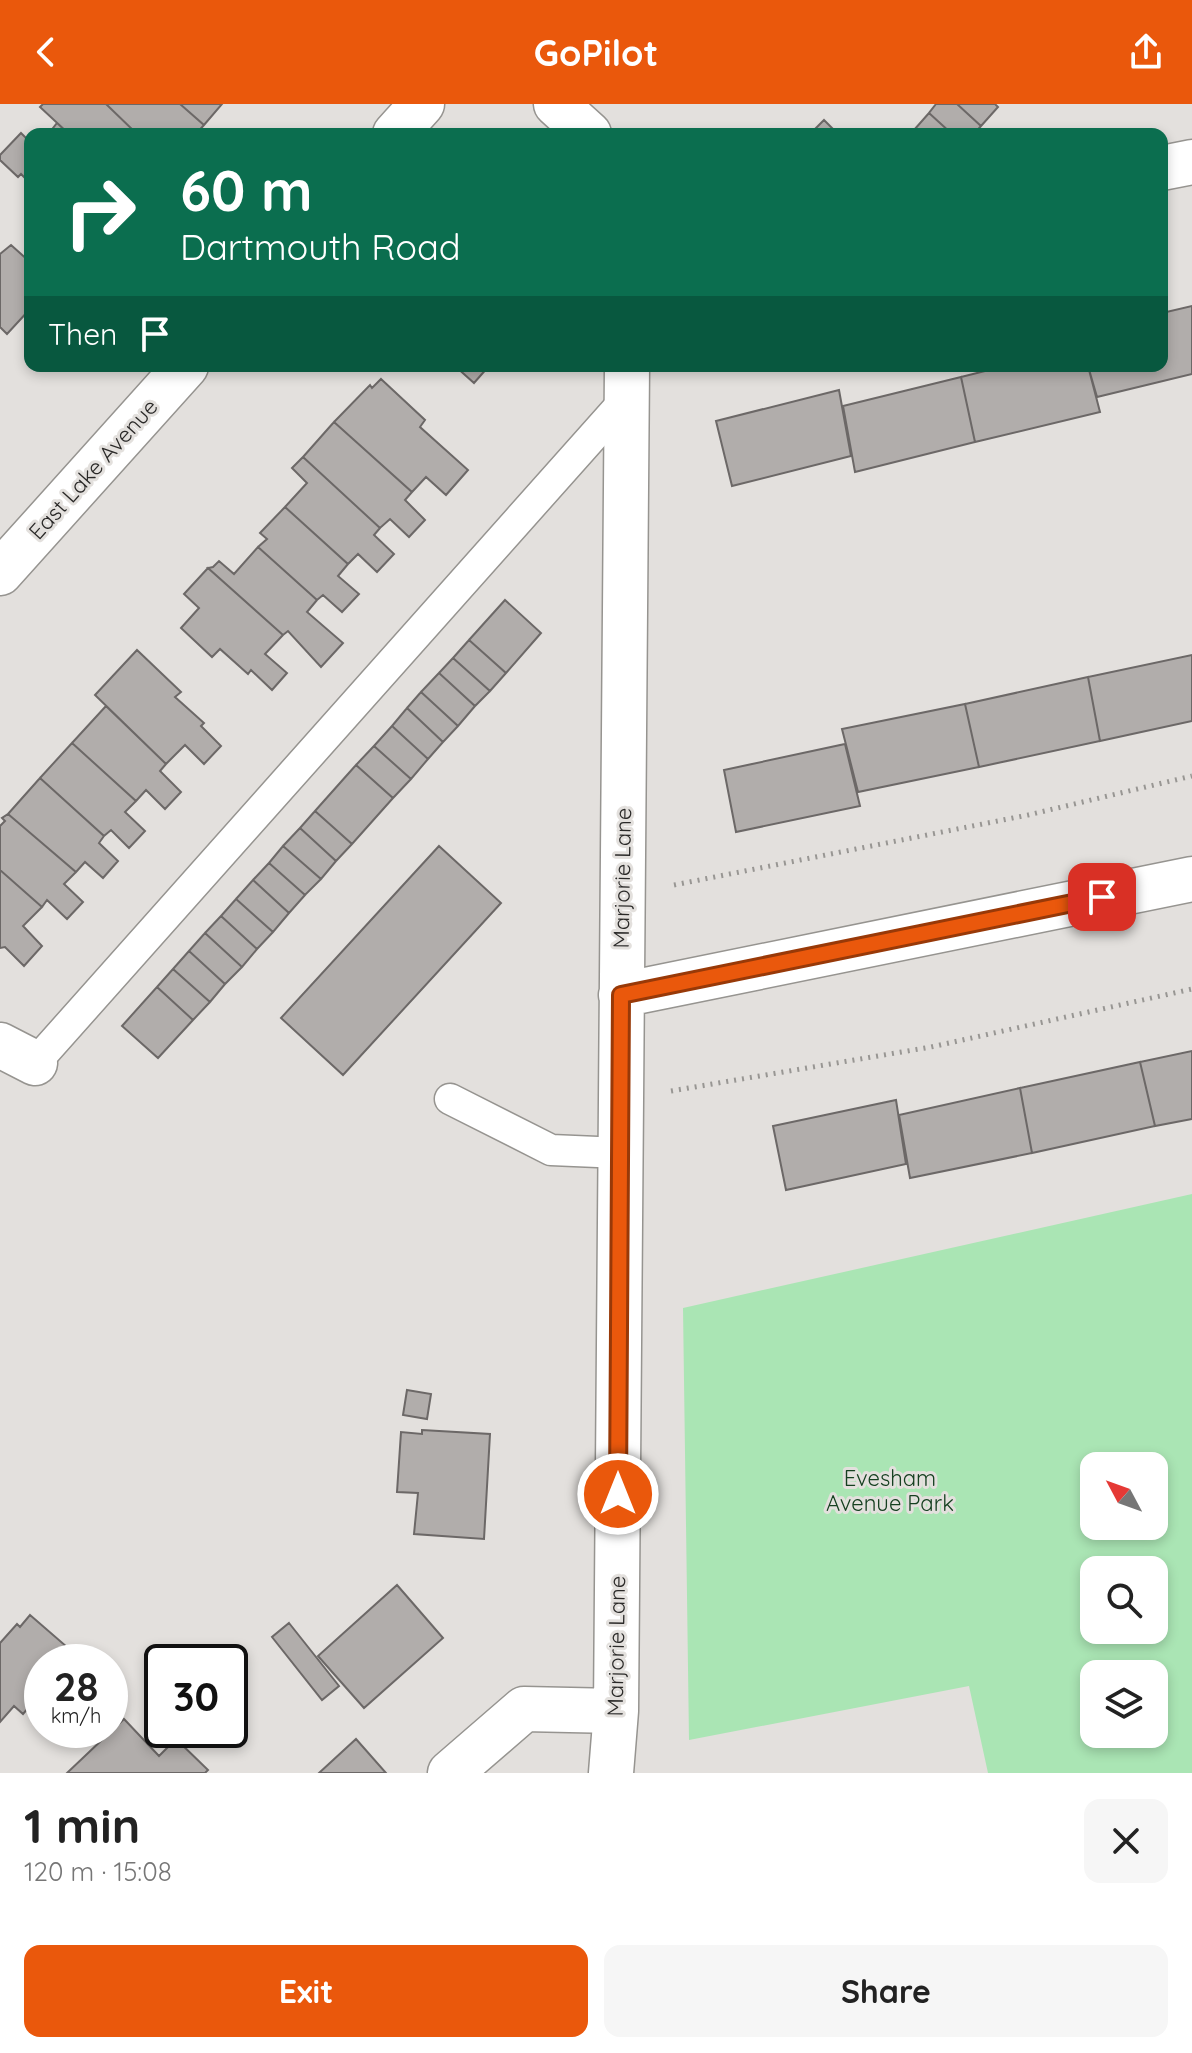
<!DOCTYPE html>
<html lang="en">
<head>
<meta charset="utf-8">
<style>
  body { margin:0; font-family:Quicksand,sans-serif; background:#f6f6f6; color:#222; height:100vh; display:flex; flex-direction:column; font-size:30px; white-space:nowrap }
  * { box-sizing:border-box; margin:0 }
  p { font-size:26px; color:#767676 }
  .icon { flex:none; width:44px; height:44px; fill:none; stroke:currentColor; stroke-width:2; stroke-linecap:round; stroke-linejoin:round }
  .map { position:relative; height:1669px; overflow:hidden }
  .sheet { display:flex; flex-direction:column; background:#fff; flex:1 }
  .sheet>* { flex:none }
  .guide { position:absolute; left:24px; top:24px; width:1144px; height:244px; border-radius:16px; box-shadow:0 4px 12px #0003; background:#0b6e4f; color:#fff; overflow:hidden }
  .needle { width:52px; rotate:311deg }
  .buttons { position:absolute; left:1080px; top:1348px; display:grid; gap:16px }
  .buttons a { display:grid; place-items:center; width:88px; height:88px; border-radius:16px; background:#fff; box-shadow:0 4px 12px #0003; font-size:40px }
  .speed { position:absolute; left:24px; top:1540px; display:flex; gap:16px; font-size:40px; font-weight:700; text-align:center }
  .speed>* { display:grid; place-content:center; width:104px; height:104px; border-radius:50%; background:#fff; box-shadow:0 4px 12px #0003; line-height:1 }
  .speed small { font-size:20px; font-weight:400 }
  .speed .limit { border:4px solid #111; border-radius:12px; background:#fff; color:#111 }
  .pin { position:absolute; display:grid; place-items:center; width:68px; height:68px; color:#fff; margin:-34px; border-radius:16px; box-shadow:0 4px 12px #0006 }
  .me { position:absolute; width:88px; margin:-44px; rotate:0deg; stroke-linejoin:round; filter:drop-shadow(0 0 6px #0008) }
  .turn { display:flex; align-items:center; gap:28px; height:168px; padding:0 24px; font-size:36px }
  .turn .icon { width:104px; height:104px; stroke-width:2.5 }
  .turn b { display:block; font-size:56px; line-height:68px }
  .then { display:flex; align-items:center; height:76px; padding:0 24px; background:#0003; gap:16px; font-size:30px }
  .round { display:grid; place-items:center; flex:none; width:84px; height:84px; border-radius:16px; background:#f6f6f6 }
  .summary { display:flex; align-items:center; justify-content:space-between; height:136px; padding:0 24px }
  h1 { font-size:48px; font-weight:700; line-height:60px }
  .cta { display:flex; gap:16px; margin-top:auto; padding:16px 24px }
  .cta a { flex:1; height:92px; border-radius:16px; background:#ea580c; color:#fff; font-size:32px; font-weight:700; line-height:92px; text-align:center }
  .cta a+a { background:#f6f6f6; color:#222 }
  header { display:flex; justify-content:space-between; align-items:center; height:104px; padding:0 24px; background:#ea580c; color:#fff; font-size:36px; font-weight:700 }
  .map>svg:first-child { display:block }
  .green { fill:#aae5b4; fill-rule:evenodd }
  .building { fill:#b1adab; stroke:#6c6867; stroke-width:2 }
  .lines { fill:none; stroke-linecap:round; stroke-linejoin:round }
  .lane-casing { stroke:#969490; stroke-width:33 }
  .street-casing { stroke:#969490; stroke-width:47 }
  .secondary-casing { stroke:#969490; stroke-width:47 }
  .path { stroke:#989693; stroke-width:5; stroke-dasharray:2 6; stroke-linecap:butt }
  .lane { stroke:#fff; stroke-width:30 }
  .street { stroke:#fff; stroke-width:44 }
  .secondary { stroke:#fff; stroke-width:44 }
  .route-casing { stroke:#983908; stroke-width:20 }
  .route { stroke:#ea580c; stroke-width:14 }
  .labels { text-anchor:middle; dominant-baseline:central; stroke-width:6; stroke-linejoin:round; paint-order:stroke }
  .street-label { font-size:22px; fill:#2a2928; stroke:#e3e0dd }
  .park-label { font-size:22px; fill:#154020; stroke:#e3e0dd }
</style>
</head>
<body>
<header><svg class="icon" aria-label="back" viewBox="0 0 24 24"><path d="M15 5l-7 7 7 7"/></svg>GoPilot<svg class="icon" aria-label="share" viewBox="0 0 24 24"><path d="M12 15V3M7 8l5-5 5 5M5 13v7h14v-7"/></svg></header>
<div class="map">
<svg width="1192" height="1669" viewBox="0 0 1192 1669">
  <rect width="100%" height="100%" fill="#e3e0dd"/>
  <path class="green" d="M 1192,1090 L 1192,1669 L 988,1669 L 969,1582 L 689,1636 L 683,1204 ZM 1094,1362 L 1154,1362 L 1154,1422 L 1094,1422 ZM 1094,1466 L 1154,1466 L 1154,1526 L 1094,1526 ZM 1094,1570 L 1154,1570 L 1154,1630 L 1094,1630 Z"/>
  <path class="building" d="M 43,0 L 106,0 L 137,30 L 69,30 L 40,3 Z
    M 106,0 L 180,0 L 204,21 L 196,30 L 137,30 Z
    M 180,0 L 222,0 L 204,21 Z
    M 936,0 L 957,0 L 981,22 L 974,30 L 952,30 L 929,9 Z
    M 957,0 L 995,0 L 998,3 L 981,22 Z
    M 929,9 L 952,30 L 918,30 L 914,26 Z
    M 824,16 L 838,30 L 810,30 Z
    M 57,19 L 69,30 L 50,28 Z
    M 21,29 L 30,38 L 30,79 L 21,70 L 18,73 L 0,56 L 0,51 Z
    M 11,141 L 30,158 L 30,205 L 7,230 L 0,223 L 0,150 Z
    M 1192,202 L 1192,270 L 1097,293 L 1088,262 L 1162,262 L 1162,209 Z
    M 455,262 L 489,262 L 474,279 Z
    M 1005,262 L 1088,262 L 1100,308 L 975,338 L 961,273 Z
    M 961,273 L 975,338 L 855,368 L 843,302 Z
    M 381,275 L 425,316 L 420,323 L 468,366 L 446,391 L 426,373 L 412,388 L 334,318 L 370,281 L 372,284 Z
    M 839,286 L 851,352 L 732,382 L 716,317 Z
    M 334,318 L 412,388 L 405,396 L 425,416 L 409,433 L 390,415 L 380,424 L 303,353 Z
    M 303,353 L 380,424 L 374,431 L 394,450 L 377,468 L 358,450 L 348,460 L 285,403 L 307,379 L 292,364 Z
    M 285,403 L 348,460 L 338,472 L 359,490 L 342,508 L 323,491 L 317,496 L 258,443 L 267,435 L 260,429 Z
    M 258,443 L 317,496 L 307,508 L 343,539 L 321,563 L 288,527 L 283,531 L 208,464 L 213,463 L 219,457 L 234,470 Z
    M 208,464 L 283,531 L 265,550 L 287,569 L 272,586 L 251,566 L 248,570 L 220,545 L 212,553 L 181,524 L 199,504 L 184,490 Z
    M 505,496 L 541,529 L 506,569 L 469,536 Z
    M 469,536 L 506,569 L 490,587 L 453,554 Z
    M 137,546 L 181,588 L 175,593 L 204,619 L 201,622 L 221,642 L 204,660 L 185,641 L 166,660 L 95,591 Z
    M 1192,551 L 1192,617 L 1100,637 L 1088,573 Z
    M 453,554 L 490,587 L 475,602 L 439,569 Z
    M 439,569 L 475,602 L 458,622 L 421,588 Z
    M 1088,573 L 1100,637 L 979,663 L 965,600 Z
    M 421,588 L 458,622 L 443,638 L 407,604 Z
    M 965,600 L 979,663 L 858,688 L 842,625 Z
    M 106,602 L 166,660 L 160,667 L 181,688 L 165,705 L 146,686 L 136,697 L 72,639 Z
    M 407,604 L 443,638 L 428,655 L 392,622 Z
    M 392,622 L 428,655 L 411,675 L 374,642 Z
    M 72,639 L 136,697 L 125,708 L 145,727 L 129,744 L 111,726 L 104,732 L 40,674 Z
    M 845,640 L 860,702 L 736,728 L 724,666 Z
    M 374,642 L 411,675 L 393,694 L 356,661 Z
    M 356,661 L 393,694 L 352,740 L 315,707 Z
    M 40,674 L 104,732 L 99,739 L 118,757 L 103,774 L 85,758 L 76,768 L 8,710 Z
    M 315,707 L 352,740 L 336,757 L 300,724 Z
    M 8,710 L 76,768 L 64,780 L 83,798 L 67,815 L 47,796 L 42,803 L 0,766 L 0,722 L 5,717 L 2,714 Z
    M 300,724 L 336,757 L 321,775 L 283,742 Z
    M 283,742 L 321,775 L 305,791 L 269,759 Z
    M 439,742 L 501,799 L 343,971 L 281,914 Z
    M 269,759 L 305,791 L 289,809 L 253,776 Z
    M 0,766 L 42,803 L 23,822 L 42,842 L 24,862 L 5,843 L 0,844 Z
    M 253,776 L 289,809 L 273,828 L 236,795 Z
    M 236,795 L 273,828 L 257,845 L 221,812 Z
    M 221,812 L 257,845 L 242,863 L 205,829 Z
    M 205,829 L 242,863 L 225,880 L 189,847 Z
    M 189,847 L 225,880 L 210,898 L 173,865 Z
    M 173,865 L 210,898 L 193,916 L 157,883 Z
    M 157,883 L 193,916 L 158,954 L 122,922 Z
    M 1192,947 L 1192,1015 L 1155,1022 L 1140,958 Z
    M 1140,958 L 1155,1022 L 1032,1049 L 1020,984 Z
    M 1020,984 L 1032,1049 L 910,1074 L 899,1011 Z
    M 896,996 L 906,1060 L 786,1086 L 773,1022 Z
    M 407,1286 L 431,1290 L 427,1315 L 403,1311 Z
    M 422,1326 L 490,1330 L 484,1435 L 414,1430 L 418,1389 L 397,1388 L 401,1328 L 422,1330 Z
    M 397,1481 L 443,1534 L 364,1604 L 318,1552 Z
    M 30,1511 L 67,1543 L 54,1558 L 42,1558 L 42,1571 L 37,1578 L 42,1582 L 42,1588 L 23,1610 L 14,1602 L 0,1618 L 0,1539 L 17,1520 L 20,1523 Z
    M 289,1519 L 339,1582 L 322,1596 L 272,1533 Z
    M 124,1615 L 159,1652 L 176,1635 L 208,1666 L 205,1669 L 67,1669 Z
    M 356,1635 L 386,1669 L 319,1669 Z"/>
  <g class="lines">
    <defs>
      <path id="lane" d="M 35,959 L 627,294
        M 450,995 L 551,1046 L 621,1049"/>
      <path id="street" d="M 556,0 L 589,30
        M 1162,64 L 1192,58
        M 621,891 L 1192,775
        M 0,941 L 35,959
        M 450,1669 L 524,1605 L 616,1607
        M 611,1669 L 616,1607 L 627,262"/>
      <path id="secondary" d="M 395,30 L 422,0
        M 0,469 L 186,262"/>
    </defs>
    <use href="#lane" class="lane-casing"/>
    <use href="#street" class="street-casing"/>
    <use href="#secondary" class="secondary-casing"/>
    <path class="path" d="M 674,781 L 1028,711 L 1192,672
      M 671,987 L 931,943 L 1192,885"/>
    <use href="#lane" class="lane"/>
    <use href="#street" class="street"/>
    <use href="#secondary" class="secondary"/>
  </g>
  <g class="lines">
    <defs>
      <path id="route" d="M 618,1390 L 621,891 L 1102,793"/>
    </defs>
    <use href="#route" class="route-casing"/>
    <use href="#route" class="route"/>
  </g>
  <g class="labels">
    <g class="street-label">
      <text transform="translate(93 365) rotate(-48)">East Lake Avenue</text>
      <text transform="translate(622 774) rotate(-89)">Marjorie Lane</text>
      <text transform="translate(616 1542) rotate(-89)">Marjorie Lane</text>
    </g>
    <g class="park-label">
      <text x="890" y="1374">Evesham<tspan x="890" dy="25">Avenue Park</tspan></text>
    </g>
  </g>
</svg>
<div class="buttons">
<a><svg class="needle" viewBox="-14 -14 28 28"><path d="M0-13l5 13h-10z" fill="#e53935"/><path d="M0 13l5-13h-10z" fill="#767676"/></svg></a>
<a><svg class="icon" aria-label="search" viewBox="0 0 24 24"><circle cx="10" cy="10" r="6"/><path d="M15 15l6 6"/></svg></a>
<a><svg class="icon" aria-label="layers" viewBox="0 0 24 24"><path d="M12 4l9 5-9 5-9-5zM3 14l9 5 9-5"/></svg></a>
</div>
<div class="speed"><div>28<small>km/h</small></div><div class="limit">30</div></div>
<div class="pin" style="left:1102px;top:793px;background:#d93025"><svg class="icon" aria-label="arrive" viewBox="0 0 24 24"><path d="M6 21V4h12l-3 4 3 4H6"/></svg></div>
<svg class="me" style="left:618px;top:1390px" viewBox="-20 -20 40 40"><circle r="17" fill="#ea580c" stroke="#fff" stroke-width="3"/><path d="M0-11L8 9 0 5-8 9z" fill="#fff"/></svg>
<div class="guide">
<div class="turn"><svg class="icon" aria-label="right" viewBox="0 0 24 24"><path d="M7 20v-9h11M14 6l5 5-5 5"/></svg><div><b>60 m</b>Dartmouth Road</div></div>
<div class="then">Then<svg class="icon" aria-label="arrive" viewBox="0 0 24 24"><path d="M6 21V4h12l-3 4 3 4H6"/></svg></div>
</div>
</div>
<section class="sheet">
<div class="summary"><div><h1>1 min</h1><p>120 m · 15:08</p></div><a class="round"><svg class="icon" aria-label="close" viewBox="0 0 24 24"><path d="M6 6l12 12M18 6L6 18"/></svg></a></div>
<div class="cta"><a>Exit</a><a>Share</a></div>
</section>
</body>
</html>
